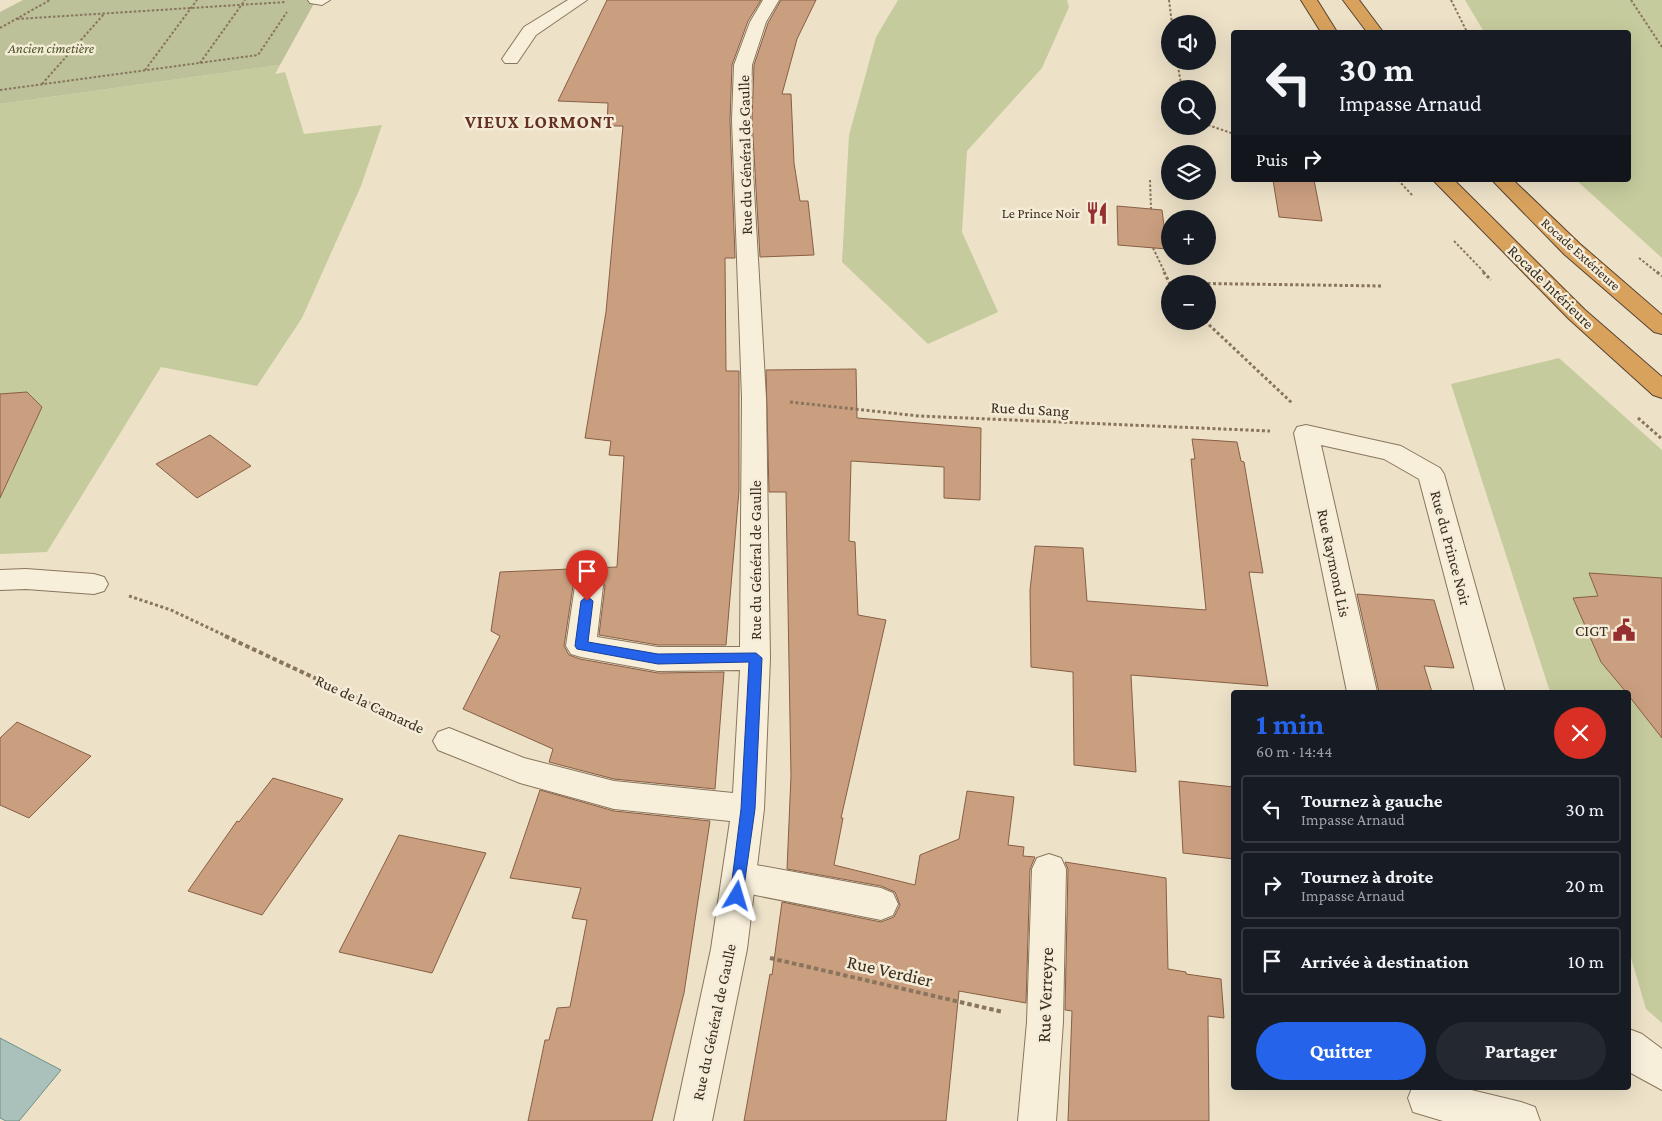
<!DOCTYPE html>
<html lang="fr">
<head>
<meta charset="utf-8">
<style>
  body { margin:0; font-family:"Crimson Pro",serif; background:#242831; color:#f1f3f6; height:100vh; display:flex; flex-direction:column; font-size:19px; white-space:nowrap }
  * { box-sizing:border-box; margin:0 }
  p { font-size:16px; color:#9ea1a6 }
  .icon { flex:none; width:28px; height:28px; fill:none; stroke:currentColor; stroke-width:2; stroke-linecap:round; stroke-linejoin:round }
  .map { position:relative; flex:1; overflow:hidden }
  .panel { position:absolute; left:1231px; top:690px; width:400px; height:400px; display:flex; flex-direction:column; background:#171b24; border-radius:5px; box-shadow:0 5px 20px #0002 }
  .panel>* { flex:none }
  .top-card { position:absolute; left:1231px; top:30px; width:400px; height:152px; border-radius:5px; box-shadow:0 5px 20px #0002; background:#171b24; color:#f1f3f6; overflow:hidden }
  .controls { position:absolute; left:1161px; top:15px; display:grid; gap:10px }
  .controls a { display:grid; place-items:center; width:55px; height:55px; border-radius:50%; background:#171b24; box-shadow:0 5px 20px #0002; font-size:25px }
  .pin { position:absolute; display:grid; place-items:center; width:42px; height:42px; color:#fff; margin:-51px -21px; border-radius:50% 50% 50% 0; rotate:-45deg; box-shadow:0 0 5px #0007 }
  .pin .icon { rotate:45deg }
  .me { position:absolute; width:55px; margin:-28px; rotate:7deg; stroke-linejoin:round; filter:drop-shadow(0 0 4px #0008) }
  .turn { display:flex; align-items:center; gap:18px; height:105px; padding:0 25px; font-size:22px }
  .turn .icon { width:65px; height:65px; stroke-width:2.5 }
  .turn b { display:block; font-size:35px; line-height:42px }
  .then { display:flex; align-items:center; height:48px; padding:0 25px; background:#0003; gap:10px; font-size:19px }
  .round { display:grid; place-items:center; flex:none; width:52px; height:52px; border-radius:26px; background:#242831 }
  .summary { display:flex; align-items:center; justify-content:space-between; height:85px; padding:0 25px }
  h1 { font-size:30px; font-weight:700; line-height:38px; color:#2563eb }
  .action { display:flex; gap:10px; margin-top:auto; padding:10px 25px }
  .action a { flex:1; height:58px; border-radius:30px; background:#2563eb; color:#fff; font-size:20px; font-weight:700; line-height:58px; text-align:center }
  .action a+a { background:#242831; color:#f1f3f6 }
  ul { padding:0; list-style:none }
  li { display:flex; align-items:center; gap:15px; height:68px; margin:0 10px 8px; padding:0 15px; border:2px solid #363941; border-radius:5px }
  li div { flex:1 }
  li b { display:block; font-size:19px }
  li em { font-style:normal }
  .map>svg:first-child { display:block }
  .green { fill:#c5cb9c }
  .cemetery { fill:#bcc19a }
  .water { fill:#a9c1ba; stroke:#6f9088 }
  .building { fill:#ca9f7f; stroke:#875f44 }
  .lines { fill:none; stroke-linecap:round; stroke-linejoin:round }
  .service-casing { stroke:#89755d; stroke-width:2 }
  .minor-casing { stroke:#89755d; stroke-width:2 }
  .motorway-casing { stroke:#574331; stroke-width:2 }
  .path-far2 { stroke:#89755d; stroke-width:2; stroke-dasharray:2.5 2; stroke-linecap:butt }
  .path-far1 { stroke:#89755d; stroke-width:3; stroke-dasharray:3 2.5; stroke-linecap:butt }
  .path { stroke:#89755d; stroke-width:4; stroke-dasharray:4.5 3; stroke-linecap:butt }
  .service { fill:#f8efdb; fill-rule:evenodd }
  .minor { fill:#f8efdb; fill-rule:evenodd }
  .motorway { fill:#d8a25d; fill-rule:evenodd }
  .route { fill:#2563eb; stroke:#184099 }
  .labels { text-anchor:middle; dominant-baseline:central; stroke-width:5; stroke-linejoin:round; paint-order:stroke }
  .far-park-label { font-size:14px; font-style:italic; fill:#495528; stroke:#f5ecd7 }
  .far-poi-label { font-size:14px; fill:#392d20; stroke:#f5ecd7; text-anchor:end }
  .far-street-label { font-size:14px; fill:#392d20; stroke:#f5ecd7 }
  .street-label { font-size:16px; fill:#392d20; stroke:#f5ecd7 }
  .poi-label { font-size:16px; fill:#392d20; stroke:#f5ecd7; text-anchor:end }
  .far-district-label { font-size:18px; font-weight:bold; letter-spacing:1px; fill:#653021; stroke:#f5ecd7 }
  .near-street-label { font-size:19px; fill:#392d20; stroke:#f5ecd7 }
</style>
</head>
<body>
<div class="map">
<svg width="1662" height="1121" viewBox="0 0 1662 1121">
  <rect width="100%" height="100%" fill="#ede2c8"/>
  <path class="green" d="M 898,0 L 1067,0 L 1069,7 L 1042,68 L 967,151 L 962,232 L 998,312 L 928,344 L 842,262 L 849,135 L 876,37 Z
    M 1465,0 L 1662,0 L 1662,258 L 1576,180 L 1629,180 L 1629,32 L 1484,32 Z
    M 280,65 L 275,74 L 285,72 L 304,134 L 382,125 L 361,186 L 302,318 L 257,386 L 161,367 L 47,552 L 0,554 L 0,104 Z
    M 1559,358 L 1662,450 L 1662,1023 L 1646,1009 L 1629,951 L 1629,692 L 1550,692 L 1451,384 Z"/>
  <path class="cemetery" d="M 23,0 L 316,0 L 280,65 L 0,104 L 0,12 Z"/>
  <path class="water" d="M 0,1038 L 61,1070 L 19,1121 L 6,1121 L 0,1118 Z"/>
  <path class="building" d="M 607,0 L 761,0 L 748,21 L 732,65 L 730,120 L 735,258 L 725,258 L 726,371 L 739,371 L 739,491 L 726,645 L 658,645 L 599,635 L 605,586 L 600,577 L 588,574 L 578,577 L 573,586 L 564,646 L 569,655 L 580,659 L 658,673 L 724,672 L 715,789 L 614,779 L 549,762 L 553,749 L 463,709 L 500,636 L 491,631 L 500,572 L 617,567 L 624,456 L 609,455 L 611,441 L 585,438 L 606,312 L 623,126 L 607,126 L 608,103 L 558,101 Z
    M 781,0 L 816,0 L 797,39 L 782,94 L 791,94 L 794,163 L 800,201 L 808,201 L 814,255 L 760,257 L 752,120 L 754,65 L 768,23 Z
    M 1273,180 L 1314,180 L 1322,221 L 1279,217 Z
    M 1117,206 L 1162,210 L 1167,249 L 1118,245 Z
    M 856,369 L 857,418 L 981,428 L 980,500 L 944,498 L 944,467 L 851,461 L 849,541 L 855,542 L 858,615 L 886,620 L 841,818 L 843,818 L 834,865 L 915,885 L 920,855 L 959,839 L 967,791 L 1014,797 L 1008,845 L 1024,847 L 1023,856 L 1035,857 L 1030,869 L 1026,1003 L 959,991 L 946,1121 L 744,1121 L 770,974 L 772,975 L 782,902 L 881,922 L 894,917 L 900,905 L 895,892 L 881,886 L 787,869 L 791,776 L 786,492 L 769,492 L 766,370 Z
    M 27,392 L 42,407 L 0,498 L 0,394 Z
    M 210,435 L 251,466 L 197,498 L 156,464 Z
    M 1192,439 L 1237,442 L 1241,461 L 1244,462 L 1263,573 L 1249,572 L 1268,686 L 1131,675 L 1136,772 L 1074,765 L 1073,672 L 1031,667 L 1030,590 L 1035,546 L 1083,548 L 1087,601 L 1206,610 L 1191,459 L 1195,459 Z
    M 1589,573 L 1662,578 L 1662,738 L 1629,696 L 1629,692 L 1626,692 L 1601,662 L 1573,598 L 1598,596 Z
    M 1357,594 L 1434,600 L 1454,668 L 1424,666 L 1432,692 L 1379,692 Z
    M 17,722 L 91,756 L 29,818 L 0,805 L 0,738 Z
    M 273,778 L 343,799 L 262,915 L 188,891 L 237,821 L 239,822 Z
    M 1179,781 L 1234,787 L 1234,859 L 1183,853 Z
    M 540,790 L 614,811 L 710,821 L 684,993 L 652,1121 L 528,1121 L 545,1040 L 549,1040 L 557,1008 L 570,1007 L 587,920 L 572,918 L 581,888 L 510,878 Z
    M 399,835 L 486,853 L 432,973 L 339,952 Z
    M 1065,862 L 1166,878 L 1168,969 L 1186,972 L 1186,974 L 1221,979 L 1224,1018 L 1208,1016 L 1209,1121 L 1068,1121 L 1072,1011 L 1065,1010 L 1068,869 Z"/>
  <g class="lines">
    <defs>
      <path id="service" d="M 740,862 L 881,888 L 893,893 L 898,904 L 893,915 L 881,920 L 740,892 L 728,888 L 723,877 L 728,866 Z"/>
      <path id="minor" d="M 308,0 L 330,0 L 322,5 L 310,3 Z
        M 568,0 L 587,0 L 536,35 L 517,63 L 505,63 L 502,59 L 524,27 Z
        M 763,0 L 779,0 L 766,22 L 752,65 L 750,120 L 766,398 L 770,658 L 764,809 L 747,949 L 712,1121 L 674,1121 L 711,949 L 730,821 L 614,809 L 520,783 L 438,750 L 433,741 L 438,732 L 449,728 L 524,758 L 614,781 L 733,793 L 740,670 L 658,671 L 581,657 L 571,654 L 566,646 L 575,586 L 579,579 L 589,576 L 599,579 L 603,586 L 597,637 L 658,647 L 740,647 L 742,398 L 732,120 L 734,65 L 750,22 Z
        M 1306,425 L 1401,446 L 1440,468 L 1444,474 L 1505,692 L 1475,692 L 1419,479 L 1384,459 L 1321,445 L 1377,692 L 1347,692 L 1294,433 L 1297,427 Z
        M 26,569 L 94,574 L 104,577 L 108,584 L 104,591 L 94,594 L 26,589 L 0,590 L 0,570 Z
        M 1049,854 L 1061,858 L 1066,869 L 1063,1022 L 1056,1121 L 1018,1121 L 1027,1022 L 1032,869 L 1037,858 Z
        M 1629,1029 L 1642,1034 L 1662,1049 L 1662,1090 L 1629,1072 Z
        M 1412,1088 L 1463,1088 L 1521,1102 L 1535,1107 L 1540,1121 L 1443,1121 L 1413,1112 L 1408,1098 Z"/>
      <path id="motorway" d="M 1301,0 L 1317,0 L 1337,32 L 1321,32 Z
        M 1343,0 L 1359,0 L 1383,32 L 1367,32 Z
        M 1433,180 L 1454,180 L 1585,310 L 1662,377 L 1662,398 L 1653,395 L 1569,319 Z
        M 1492,180 L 1513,180 L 1580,244 L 1662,315 L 1662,334 L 1654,332 L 1564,254 Z"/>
    </defs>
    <use href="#service" class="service-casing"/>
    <use href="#minor" class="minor-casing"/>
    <use href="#motorway" class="motorway-casing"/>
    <path class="path-far2" d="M 1169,0 L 1172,24
      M 1451,0 L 1467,32
      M 1631,0 L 1662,47
      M 17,19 L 286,2
      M 0,28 L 50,0
      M 1177,61 L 1182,89
      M 200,63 L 245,0
      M 145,70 L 197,0
      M 42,84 L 104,14
      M 0,90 L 258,55 L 287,12
      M 1208,125 L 1234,134
      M 1150,180 L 1151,209
      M 1398,180 L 1413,196
      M 1454,241 L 1485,273
      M 1153,248 L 1165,273
      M 1639,258 L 1658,273"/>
    <path class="path-far1" d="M 1164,272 L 1170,284
      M 1483,272 L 1491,280
      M 1657,272 L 1662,276
      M 1169,283 L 1383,286
      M 1205,321 L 1292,403
      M 790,402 L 919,416 L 1270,431
      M 1638,418 L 1662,439
      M 129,596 L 171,610 L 228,637"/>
    <path class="path" d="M 225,636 L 413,724
      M 770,958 L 1003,1012"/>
    <use href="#service" class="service"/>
    <use href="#minor" class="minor"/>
    <use href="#motorway" class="motorway"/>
  </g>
  <path class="route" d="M 587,596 L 593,601 L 588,642 L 658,654 L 756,653 L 762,658 L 755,809 L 742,901 L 737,903 L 732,901 L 730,896 L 741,809 L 749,662 L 658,664 L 577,649 L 575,646 L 581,601 Z"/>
  <defs>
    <symbol id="restaurant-bare" viewBox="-9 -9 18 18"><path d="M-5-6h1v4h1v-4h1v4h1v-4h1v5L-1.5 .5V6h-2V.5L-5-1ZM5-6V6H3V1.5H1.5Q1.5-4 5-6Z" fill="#952f30" stroke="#f5ecd7" stroke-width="2.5" paint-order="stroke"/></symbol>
    <symbol id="civic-bare" viewBox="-9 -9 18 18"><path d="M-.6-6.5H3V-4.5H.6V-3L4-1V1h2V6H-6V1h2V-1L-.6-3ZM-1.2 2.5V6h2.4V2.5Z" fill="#952f30" stroke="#f5ecd7" stroke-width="2.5" paint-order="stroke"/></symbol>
  </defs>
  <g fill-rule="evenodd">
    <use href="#restaurant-bare" x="1081" y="197" width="32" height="32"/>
    <use href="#civic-bare" x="1608" y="614" width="32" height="32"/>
  </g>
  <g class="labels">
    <g class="far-park-label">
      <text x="51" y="48">Ancien cimetière</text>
    </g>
    <g class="far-poi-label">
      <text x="1080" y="213">Le Prince Noir</text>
    </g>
    <g class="far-street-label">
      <text transform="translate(1581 254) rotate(42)">Rocade Extérieure</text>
    </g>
    <g class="street-label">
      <text transform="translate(745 155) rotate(-91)">Rue du Général de Gaulle</text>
      <text transform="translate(1551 287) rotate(44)">Rocade Intérieure</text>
      <text transform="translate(1030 409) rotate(3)">Rue du Sang</text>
      <text transform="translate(1451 548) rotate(75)">Rue du Prince Noir</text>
      <text transform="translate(755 560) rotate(-90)">Rue du Général de Gaulle</text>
      <text transform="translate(1334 563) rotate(78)">Rue Raymond Lis</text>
      <text transform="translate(370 704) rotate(25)">Rue de la Camarde</text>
      <text transform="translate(714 1022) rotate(-78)">Rue du Général de Gaulle</text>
    </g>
    <g class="poi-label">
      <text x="1608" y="630">CIGT</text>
    </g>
    <g class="far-district-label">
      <text x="540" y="122">VIEUX LORMONT</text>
    </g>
    <g class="near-street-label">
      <text transform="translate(890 971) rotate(13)">Rue Verdier</text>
      <text transform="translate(1045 995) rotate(-88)">Rue Verreyre</text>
    </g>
  </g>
</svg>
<div class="controls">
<a><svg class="icon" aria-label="sound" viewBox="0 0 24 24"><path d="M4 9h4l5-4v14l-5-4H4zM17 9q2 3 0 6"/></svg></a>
<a><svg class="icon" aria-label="search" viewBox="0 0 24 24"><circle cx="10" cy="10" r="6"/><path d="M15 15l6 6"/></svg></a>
<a><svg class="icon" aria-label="layers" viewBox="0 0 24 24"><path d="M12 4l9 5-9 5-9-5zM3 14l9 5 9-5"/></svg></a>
<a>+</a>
<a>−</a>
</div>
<div class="pin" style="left:587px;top:601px;background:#d93025"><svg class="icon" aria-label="arrive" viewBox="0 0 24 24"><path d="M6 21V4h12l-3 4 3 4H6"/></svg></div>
<svg class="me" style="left:737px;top:896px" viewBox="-20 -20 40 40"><path d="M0-17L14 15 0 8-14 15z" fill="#2563eb" stroke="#fff" stroke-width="4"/></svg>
<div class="top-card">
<div class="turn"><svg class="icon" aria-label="left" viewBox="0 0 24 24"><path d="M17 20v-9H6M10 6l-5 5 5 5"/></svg><div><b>30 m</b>Impasse Arnaud</div></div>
<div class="then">Puis<svg class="icon" aria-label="right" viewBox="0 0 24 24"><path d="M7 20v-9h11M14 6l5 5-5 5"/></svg></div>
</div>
<section class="panel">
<div class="summary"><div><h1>1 min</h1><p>60 m · 14:44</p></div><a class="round" style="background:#d93025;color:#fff"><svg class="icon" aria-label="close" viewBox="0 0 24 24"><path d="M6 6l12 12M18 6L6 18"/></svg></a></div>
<ul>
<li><svg class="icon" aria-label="left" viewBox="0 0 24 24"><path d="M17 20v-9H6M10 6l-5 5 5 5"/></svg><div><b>Tournez à gauche</b><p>Impasse Arnaud</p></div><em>30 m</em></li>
<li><svg class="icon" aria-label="right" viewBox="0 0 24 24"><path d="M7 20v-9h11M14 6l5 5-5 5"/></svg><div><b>Tournez à droite</b><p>Impasse Arnaud</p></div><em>20 m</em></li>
<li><svg class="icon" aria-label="arrive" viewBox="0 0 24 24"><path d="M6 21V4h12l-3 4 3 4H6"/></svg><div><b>Arrivée à destination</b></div><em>10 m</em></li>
</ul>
<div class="action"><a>Quitter</a><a>Partager</a></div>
</section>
</div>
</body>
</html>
